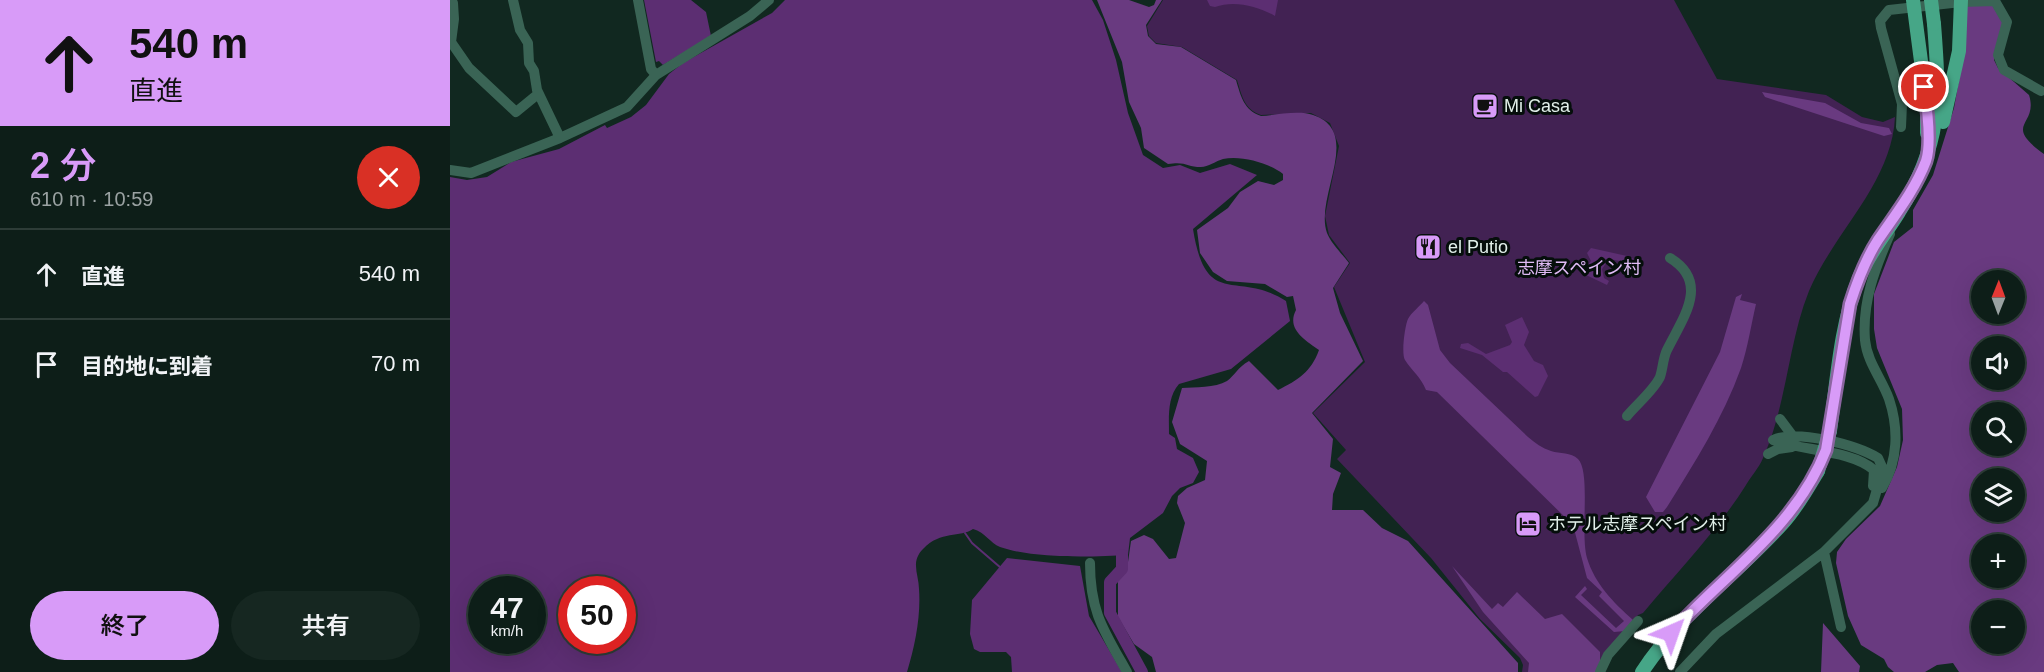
<!DOCTYPE html>
<html lang="ja">
<head>
<meta charset="utf-8">
<style>
  body { margin:0; font-family:Helvetica,"Noto Sans JP",sans-serif; background:#162721; color:#f1f3f6; height:100vh; display:flex; flex-direction:column; font-size:22px; white-space:nowrap }
  * { box-sizing:border-box; margin:0 }
  p { font-size:20px; color:#9aa2a2 }
  .icon { flex:none; width:33px; height:33px; fill:none; stroke:currentColor; stroke-width:2; stroke-linecap:round; stroke-linejoin:round }
  .map { position:relative; flex:1; overflow:hidden }
  .details { display:flex; flex-direction:column; background:#0d1e18; width:450px }
  .details>* { flex:none }
  .banner { background:#d89bf8; color:#111; overflow:hidden }
  .needle { width:39px; rotate:1deg }
  .controls { position:absolute; left:1521px; top:270px; display:grid; gap:12px }
  .controls a { display:grid; place-items:center; width:54px; height:54px; border-radius:50%; background:#0d1e18; box-shadow:0 6px 24px #0002,0 0 0 2px #2d3c37; font-size:30px }
  .speed { position:absolute; left:18px; top:576px; display:flex; gap:12px; font-size:30px; font-weight:700; text-align:center }
  .speed>* { display:grid; place-content:center; width:78px; height:78px; border-radius:50%; background:#0d1e18; box-shadow:0 6px 24px #0002,0 0 0 2px #2d3c37; line-height:1 }
  .speed small { font-size:15px; font-weight:400 }
  .speed .limit { border:9px solid #d22; background:#fff; color:#111 }
  .pin { position:absolute; display:grid; place-items:center; width:51px; height:51px; color:#fff; margin:-26px; border:3px solid #fff; border-radius:50%; box-shadow:0 2px 6px #0007 }
  .me { position:absolute; width:66px; margin:-33px; rotate:43deg; stroke-linejoin:round; filter:drop-shadow(0 0 4px #0008) }
  .turn { display:flex; align-items:center; gap:21px; height:126px; padding:0 30px; font-size:27px }
  .turn .icon { width:78px; height:78px; stroke-width:2.5 }
  .turn b { display:block; font-size:42px; line-height:51px }
  .round { display:grid; place-items:center; flex:none; width:63px; height:63px; border-radius:32px; background:#162721 }
  .head { display:flex; align-items:center; justify-content:space-between; height:102px; padding:0 30px }
  h1 { font-size:36px; font-weight:600; line-height:45px; color:#d89bf8 }
  .cta { display:flex; gap:12px; margin-top:auto; padding:12px 30px }
  .cta a { flex:1; height:69px; border-radius:36px; background:#d89bf8; color:#111; font-size:24px; font-weight:600; line-height:69px; text-align:center }
  .cta a+a { background:#162721; color:#f1f3f6 }
  ul { padding:0; list-style:none }
  li { display:flex; align-items:center; gap:18px; height:90px; padding:0 30px; border-top:2px solid #2d3c37 }
  li div { flex:1 }
  li b { display:block; font-size:22px }
  li em { font-style:normal }
  main { display:flex; flex:1; min-height:0 }
  .map>svg:first-child { display:block }
  .green { fill:#422253 }
  .forest { fill:#693a80; fill-rule:evenodd }
  .water { fill:#5c2e72; fill-rule:evenodd }
  .lines { fill:none; stroke-linecap:round; stroke-linejoin:round }
  .stream { stroke:#5c2e72; stroke-width:2 }
  .river { stroke:#5c2e72; stroke-width:12 }
  .minor { stroke:#3a6455; stroke-width:10 }
  .major { stroke:#46a687; stroke-width:14 }
  .major-bridge { stroke:#46a687; stroke-width:14 }
  .route-casing { stroke:#8c65a1; stroke-width:15 }
  .route { stroke:#d89bf8; stroke-width:10 }
  .labels { text-anchor:middle; dominant-baseline:central; stroke-width:6; stroke-linejoin:round; paint-order:stroke }
  .poi-label { font-size:18px; fill:#e1efe9; stroke:#050e0b; text-anchor:start }
  .park-label { font-size:18px; fill:#e0bbf6; stroke:#050e0b }
</style>
</head>
<body>
<main>
<section class="details">
<div class="banner">
<div class="turn"><svg class="icon" aria-label="ahead" viewBox="0 0 24 24"><path d="M12 20V5M6 11l6-6 6 6"/></svg><div><b>540 m</b>直進</div></div>
</div>
<div class="head"><div><h1>2 分</h1><p>610 m · 10:59</p></div><a class="round" style="background:#d93025;color:#fff"><svg class="icon" aria-label="close" viewBox="0 0 24 24"><path d="M6 6l12 12M18 6L6 18"/></svg></a></div>
<ul>
<li><svg class="icon" aria-label="ahead" viewBox="0 0 24 24"><path d="M12 20V5M6 11l6-6 6 6"/></svg><div><b>直進</b></div><em>540 m</em></li>
<li><svg class="icon" aria-label="arrive" viewBox="0 0 24 24"><path d="M6 21V4h12l-3 4 3 4H6"/></svg><div><b>目的地に到着</b></div><em>70 m</em></li>
</ul>
<div class="cta"><a>終了</a><a>共有</a></div>
</section>
<div class="map">
<svg width="1594" height="672" viewBox="0 0 1594 672">
  <rect width="100%" height="100%" fill="#112820"/>
  <path class="green" d="M 713,0 L 1224,0 L 1267,79 L 1376,95 L 1412,117 L 1433,122 L 1445,117 C 1442,183 1384,232 1359,291 C 1338,343 1337,405 1313,458 C 1309,468 1301,476 1296,485 C 1267,531 1228,571 1193,613 L 1188,615 L 1148,672 L 1072,672 L 1073,665 L 1070,658 L 1030,619 L 981,558 L 887,459 L 896,450 L 863,413 L 915,362 L 884,287 L 900,263 L 879,235 L 875,216 L 889,146 L 880,123 L 861,113 L 811,115 C 794,109 792,96 787,80 L 732,47 L 706,43 L 699,36 L 697,26 Z"/>
  <path class="forest" d="M 647,0 L 679,0 L 699,7 L 704,5 L 706,0 L 712,0 L 696,25 L 698,36 L 706,44 L 731,47 L 786,80 C 791,97 794,110 811,116 C 826,115 849,110 863,115 C 914,132 864,197 877,233 C 881,243 892,254 899,263 L 883,288 L 890,313 L 913,361 L 862,413 L 883,439 L 880,467 L 891,473 L 883,494 L 882,510 L 913,510 L 932,528 L 958,541 L 1068,663 L 1068,672 L 706,672 L 702,657 L 684,644 L 668,617 L 668,581 L 677,569 L 681,541 L 694,535 L 703,539 L 719,559 L 726,558 L 735,523 L 727,503 L 728,496 L 737,488 L 755,480 L 757,461 L 730,444 L 722,422 L 732,388 C 745,387 765,388 777,381 C 785,375 787,368 799,361 L 828,390 C 848,380 861,372 869,350 C 855,340 836,329 846,310 L 843,296 L 837,297 L 815,284 L 777,281 L 763,272 L 750,253 L 747,230 L 778,208 L 790,192 L 808,181 L 824,185 L 833,180 L 833,174 C 819,163 791,155 773,159 C 766,161 758,167 751,167 C 737,167 736,161 718,164 L 694,148 L 691,128 L 679,102 L 672,62 Z
    M 1517,6 L 1543,6 L 1554,22 L 1544,60 L 1548,68 L 1579,95 C 1589,126 1551,123 1594,154 L 1594,672 L 1509,672 L 1503,663 L 1487,665 L 1475,672 L 1444,672 L 1438,667 L 1434,659 L 1411,645 L 1398,616 L 1386,563 L 1387,552 L 1396,539 L 1430,506 L 1447,467 L 1453,440 L 1452,409 L 1427,348 L 1424,329 L 1424,294 L 1444,242 L 1463,227 L 1463,210 L 1483,175 L 1504,108 L 1514,52 ZM 1532,280 L 1564,280 L 1564,314 L 1532,314 ZM 1532,346 L 1564,346 L 1564,380 L 1532,380 ZM 1532,412 L 1564,412 L 1564,446 L 1532,446 ZM 1532,478 L 1564,478 L 1564,512 L 1532,512 ZM 1532,544 L 1564,544 L 1564,578 L 1532,578 ZM 1532,610 L 1564,610 L 1564,644 L 1532,644 Z
    M 1312,92 L 1375,103 L 1411,123 L 1439,128 L 1442,134 L 1434,136 L 1315,97 Z
    M 1292,294 L 1290,300 L 1306,304 C 1301,325 1298,347 1291,368 C 1273,418 1245,462 1217,507 L 1213,512 L 1205,512 L 1196,497 L 1270,352 L 1286,297 Z
    M 974,301 L 978,305 L 990,350 L 1000,363 L 1078,437 C 1085,443 1092,448 1101,451 C 1110,454 1121,452 1128,459 C 1141,472 1130,533 1137,558 C 1145,584 1163,602 1183,620 L 1175,631 L 1164,632 L 1125,597 L 1135,586 L 1137,589 L 1131,595 L 1166,628 L 1174,621 L 1149,596 L 1152,592 L 1137,578 L 1123,525 L 987,392 L 976,390 C 971,377 962,371 955,360 C 951,354 955,325 958,319 C 961,313 970,306 974,301 Z
    M 1002,566 L 1042,609 L 1048,603 L 1053,607 L 1067,592 L 1095,619 L 1112,614 L 1150,652 L 1150,664 L 1147,672 L 1078,672 L 1079,663 L 1033,612 Z
    M 1373,623 L 1410,666 L 1409,672 L 1371,672 Z"/>
  <path class="water" d="M 194,0 L 241,0 L 256,12 L 261,36 L 213,65 L 209,61 L 206,62 Z
    M 335,0 L 642,0 L 653,20 L 666,60 L 678,113 L 693,155 L 713,168 L 730,165 L 750,173 L 780,164 L 807,175 L 743,229 C 756,311 787,269 836,301 L 840,321 L 781,369 L 729,384 C 717,398 719,417 719,434 L 725,438 L 727,449 L 743,458 L 749,472 L 743,483 L 730,488 L 722,496 L 713,513 L 680,538 L 678,555 C 642,557 584,559 550,547 C 540,543 535,532 523,529 C 510,538 491,530 473,549 C 460,562 469,575 469,589 C 471,616 465,646 457,672 L 0,672 L 0,177 L 17,180 L 37,177 L 61,162 L 109,149 L 155,125 L 157,128 L 181,117 L 196,105 L 219,74 L 233,63 L 322,13 ZM 32,590 L 82,590 L 82,640 L 32,640 ZM 122,590 L 172,590 L 172,640 L 122,640 Z
    M 757,0 L 828,0 L 825,16 C 808,6 784,0 765,7 L 760,6 Z
    M 1141,248 L 1177,256 L 1189,261 L 1191,266 L 1175,270 L 1170,261 L 1159,259 L 1152,269 L 1154,278 L 1159,281 L 1157,285 L 1134,274 L 1136,267 L 1141,261 L 1137,253 Z
    M 1072,317 L 1079,332 L 1074,345 L 1084,361 L 1093,365 L 1098,376 L 1088,396 L 1085,397 L 1057,372 L 1053,372 L 1032,355 L 1010,348 L 1011,344 L 1018,343 L 1036,354 L 1060,345 L 1062,342 L 1055,325 Z
    M 557,558 L 630,566 L 639,616 L 672,672 L 562,672 L 561,657 L 556,652 L 530,652 L 524,649 L 520,634 L 522,600 Z"/>
  <g class="lines">
    <path class="stream" d="M 515,533 L 522,543 L 551,568"/>
    <path class="river" d="M 672,555 L 672,569 L 660,582 L 660,613 L 692,672"/>
    <path class="minor" d="M 63,0 L 70,30 L 78,43 L 79,63 L 84,71 L 87,90 L 110,138
      M 188,0 L 201,69 L 206,75
      M 3,3 L 4,19 L 1,42 L 19,68 L 66,112 L 88,94
      M 1451,127 L 1452,104 L 1431,28 L 1430,21 L 1439,10 L 1511,2 L 1545,1 L 1557,22 L 1548,55 L 1554,70 L 1591,91
      M 0,170 L 21,173 L 110,138 L 177,107 L 206,75 L 300,16 L 319,0
      M 1177,416 C 1187,404 1204,390 1210,377 C 1213,368 1213,358 1217,350 C 1232,319 1261,283 1220,258
      M 1330,419 L 1342,435
      M 1323,440 C 1353,451 1401,450 1424,470 L 1423,486
      M 1318,454 L 1328,449 L 1342,447
      M 1432,488 C 1448,461 1449,429 1439,399 C 1432,379 1417,362 1415,340 C 1412,302 1425,268 1440,234
      M 1374,552 L 1391,627
      M 640,563 C 640,612 654,631 677,672
      M 1150,672 L 1158,655 L 1188,621
      M 1230,672 L 1266,634 L 1374,552 L 1423,503 L 1433,469 L 1428,458 C 1406,445 1347,429 1323,440"/>
    <path class="major" d="M 1463,0 L 1477,107 L 1477,133
      M 1493,122 L 1509,51 L 1511,0
      M 1380,431 C 1387,381 1390,326 1409,278 C 1419,253 1435,235 1449,212 C 1492,145 1490,100 1484,24
      M 1192,672 C 1230,614 1286,575 1332,524 C 1347,508 1357,489 1368,471"/>
    <path class="major-bridge" d="M 1481,0 L 1484,24
      M 1368,471 L 1380,431"/>
  </g>
  <g class="lines">
    <defs>
      <path id="route" d="M 1221,633 C 1275,574 1346,527 1376,450 L 1400,304 C 1407,282 1415,260 1428,240 C 1445,215 1465,190 1476,161 C 1482,143 1477,107 1474,87"/>
    </defs>
    <use href="#route" class="route-casing"/>
    <use href="#route" class="route"/>
  </g>
  <defs>
    <symbol id="cafe-square" viewBox="-11 -11 22 22"><rect x="-9" y="-9" width="18" height="18" rx="4" fill="#d89bf8" stroke="#050e0b"/><path d="M-5.5-4.5H6V0H3Q3 3.5 0 3.5H-2.5Q-5.5 3.5-5.5 0ZM3-3.2v2h1.7v-2ZM-6 4.5H4V6H-6Z" fill="#111"/></symbol>
    <symbol id="restaurant-square" viewBox="-11 -11 22 22"><rect x="-9" y="-9" width="18" height="18" rx="4" fill="#d89bf8" stroke="#050e0b"/><path d="M-5-6h1v4h1v-4h1v4h1v-4h1v5L-1.5 .5V6h-2V.5L-5-1ZM5-6V6H3V1.5H1.5Q1.5-4 5-6Z" fill="#111"/></symbol>
    <symbol id="hotel-square" viewBox="-11 -11 22 22"><rect x="-9" y="-9" width="18" height="18" rx="4" fill="#d89bf8" stroke="#050e0b"/><path d="M-6-4.5h1.5V1H6V5H4.5V3h-9V5H-6ZM-4 0a1.8 1.8 0 1 1 3.6 0ZM.5 0V-2.5h3Q6-2.5 6 0Z" fill="#111"/></symbol>
  </defs>
  <g fill-rule="evenodd">
    <use href="#cafe-square" x="1020" y="91" width="30" height="30"/>
    <use href="#restaurant-square" x="963" y="232" width="30" height="30"/>
    <use href="#hotel-square" x="1063" y="509" width="30" height="30"/>
  </g>
  <g class="labels">
    <g class="poi-label">
      <text x="1054" y="106">Mi Casa</text>
      <text x="998" y="247">el Putio</text>
      <text x="1098" y="524">ホテル志摩スペイン村</text>
    </g>
    <g class="park-label">
      <text x="1129" y="268">志摩スペイン村</text>
    </g>
  </g>
</svg>
<div class="controls">
<a><svg class="needle" viewBox="-14 -14 28 28"><path d="M0-13l5 13h-10z" fill="#e53935"/><path d="M0 13l5-13h-10z" fill="#9aa2a2"/></svg></a>
<a><svg class="icon" aria-label="sound" viewBox="0 0 24 24"><path d="M4 9h4l5-4v14l-5-4H4zM17 9q2 3 0 6"/></svg></a>
<a><svg class="icon" aria-label="search" viewBox="0 0 24 24"><circle cx="10" cy="10" r="6"/><path d="M15 15l6 6"/></svg></a>
<a><svg class="icon" aria-label="layers" viewBox="0 0 24 24"><path d="M12 4l9 5-9 5-9-5zM3 14l9 5 9-5"/></svg></a>
<a>+</a>
<a>−</a>
</div>
<div class="speed"><div>47<small>km/h</small></div><div class="limit">50</div></div>
<div class="pin" style="left:1474px;top:87px;background:#d93025"><svg class="icon" aria-label="arrive" viewBox="0 0 24 24"><path d="M6 21V4h12l-3 4 3 4H6"/></svg></div>
<svg class="me" style="left:1221px;top:633px" viewBox="-20 -20 40 40"><path d="M0-17L14 15 0 8-14 15z" fill="#d89bf8" stroke="#fff" stroke-width="4"/></svg>
</div>
</main>
</body>
</html>
